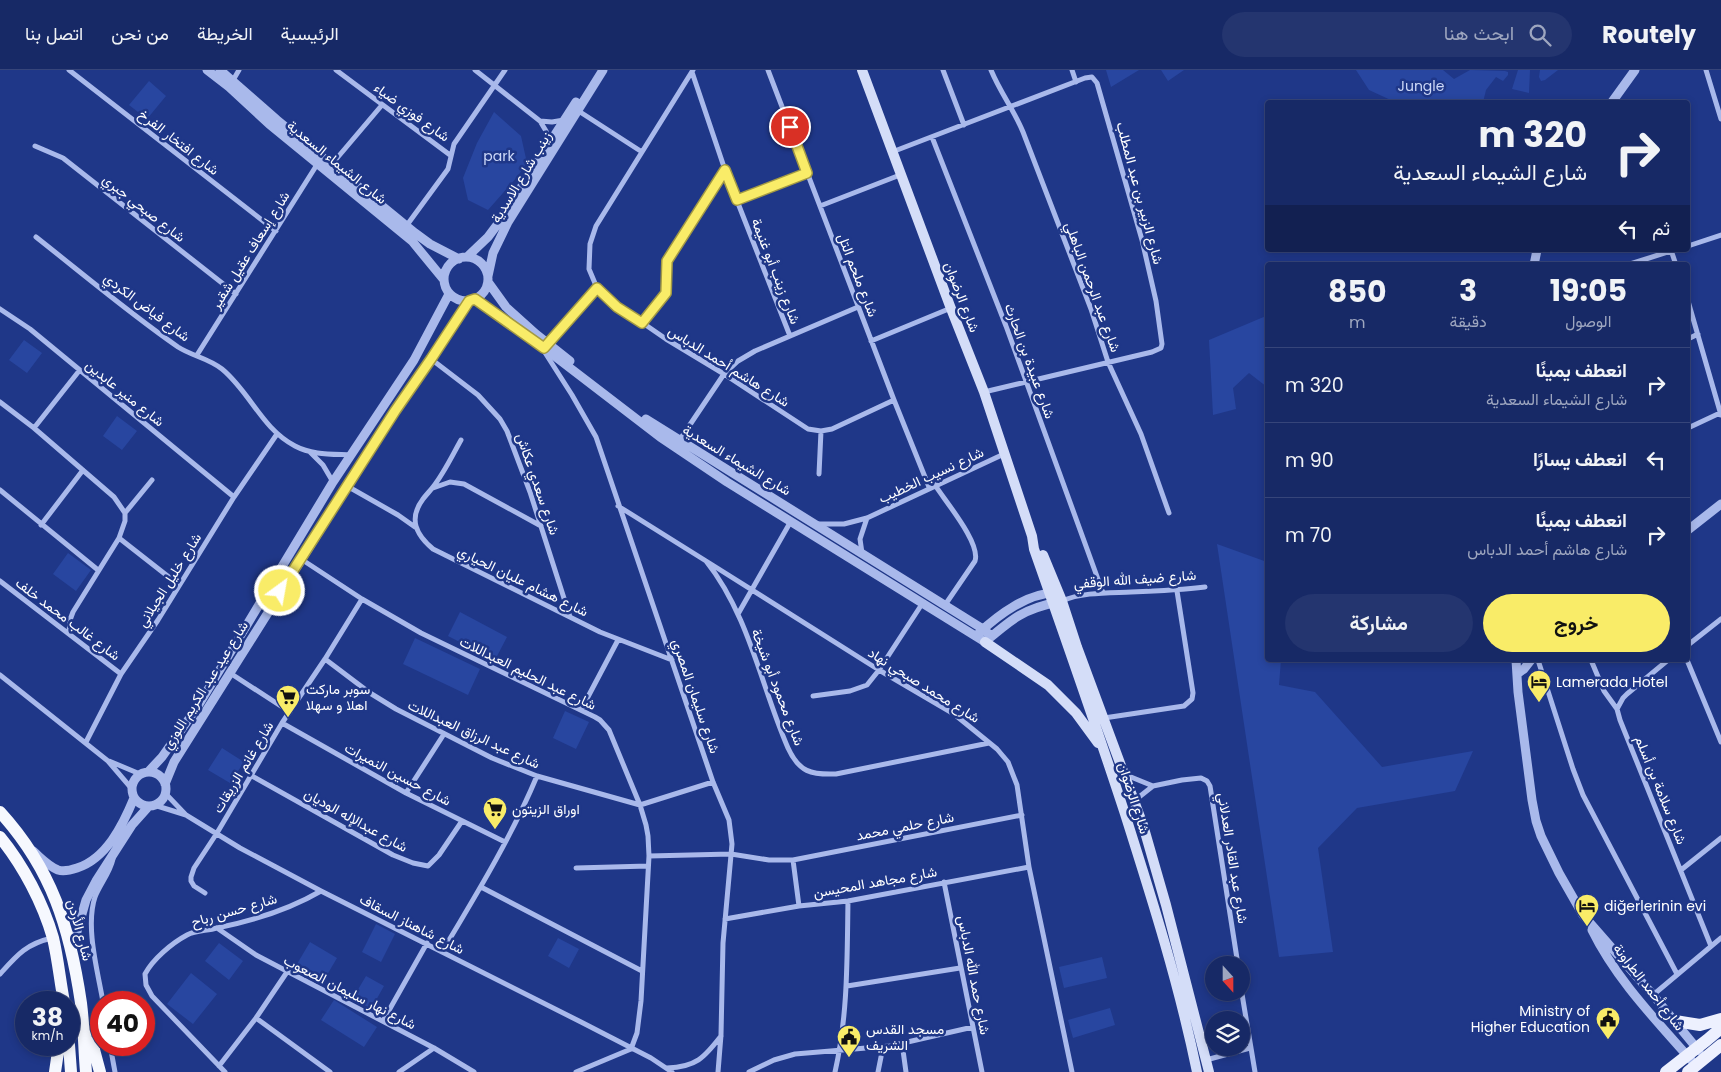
<!DOCTYPE html>
<html lang="ar">
<head>
<meta charset="utf-8">
<style>
  body { margin:0; font-family:Poppins,Vazirmatn,sans-serif; background:#24356f; color:#f1f3f6; direction:rtl; height:100vh; display:flex; flex-direction:column; font-size:19px; white-space:nowrap }
  * { box-sizing:border-box; margin:0 }
  p { font-size:16px; color:#9ea6bf }
  .icon { flex:none; width:28px; height:28px; fill:none; stroke:currentColor; stroke-width:2; stroke-linecap:round; stroke-linejoin:round }
  .map { position:relative; flex:1; overflow:hidden; direction:ltr }
  .details { position:absolute; left:1265px; top:192px; width:425px; height:400px; display:flex; flex-direction:column; background:#172966; border-radius:5px; box-shadow:0 2px 8px #0003,0 0 0 1px #36457a; direction:rtl }
  .details>* { flex:none }
  .hud { position:absolute; left:1265px; top:30px; width:425px; height:152px; border-radius:5px; box-shadow:0 2px 8px #0003,0 0 0 1px #36457a; direction:rtl; background:#172966; color:#f1f3f6; overflow:hidden }
  .needle { width:32px; rotate:159deg }
  .tools { position:absolute; left:1205px; top:886px; display:grid; gap:10px }
  .tools a { display:grid; place-items:center; width:45px; height:45px; border-radius:50%; background:#172966; box-shadow:0 2px 8px #0003,0 0 0 1px #36457a; font-size:25px }
  .speed { position:absolute; left:15px; top:921px; display:flex; gap:10px; font-size:25px; font-weight:700; text-align:center }
  .speed>* { display:grid; place-content:center; width:65px; height:65px; border-radius:50%; background:#172966; box-shadow:0 2px 8px #0003,0 0 0 1px #36457a; line-height:1 }
  .speed small { font-size:12px; font-weight:400 }
  .speed .limit { border:8px solid #d22; background:#fff; color:#111 }
  .pin { position:absolute; display:grid; place-items:center; width:42px; height:42px; color:#fff; margin:-21px; border:2px solid #fff; border-radius:50%; box-shadow:0 1px 5px #0007 }
  .me { position:absolute; width:55px; margin:-28px; rotate:32deg; stroke-linejoin:round; filter:drop-shadow(0 0 4px #0008) }
  .turn { display:flex; align-items:center; gap:18px; height:105px; padding:0 20px; font-size:22px }
  .turn .icon { width:65px; height:65px; stroke-width:2.5 }
  .turn b { display:block; font-size:35px; line-height:42px }
  .then { display:flex; align-items:center; height:48px; padding:0 20px; background:#0003; gap:10px; font-size:19px }
  .eta { display:flex; justify-content:space-evenly; align-items:center; height:85px; text-align:center }
  .eta b { font-size:30px; font-weight:700; line-height:35px }
  .cta { display:flex; gap:10px; margin-top:auto; padding:10px 20px }
  .cta a { flex:1; height:58px; border-radius:30px; background:#f9ec68; color:#111; font-size:20px; font-weight:700; line-height:58px; text-align:center }
  .cta a+a { background:#24356f; color:#f1f3f6 }
  ul { padding:0; list-style:none }
  li { display:flex; align-items:center; gap:15px; height:75px; padding:0 20px; border-top:1px solid #36457a }
  li div { flex:1 }
  li b { display:block; font-size:19px }
  li em { font-style:normal }
  header { display:flex; align-items:center; gap:30px; box-sizing:border-box; height:70px; padding:0 25px; background:#172966; border-bottom:1px solid #36457a }
  header strong { font-size:24px }
  nav { display:flex; gap:28px; margin-inline-start:auto; font-size:18px }
  .search { width:350px; height:45px; background:#24356f; display:flex; align-items:center; gap:12px; box-sizing:border-box; padding:0 18px; border-radius:28px; color:#9ea6bf; font-size:19px }
  .map>svg:first-child { display:block }
  .green { fill:#2846a0 }
  .lines { fill:none; stroke-linecap:round; stroke-linejoin:round }
  .minor { stroke:#a9b9eb; stroke-width:5 }
  .tertiary { stroke:#a9b9eb; stroke-width:9 }
  .secondary { stroke:#d4ddf8; stroke-width:10 }
  .primary { stroke:#edf0fe; stroke-width:12 }
  .trunk { stroke:#f6f8fe; stroke-width:12 }
  .route-casing { stroke:#a29944; stroke-width:12 }
  .route { stroke:#f9ec68; stroke-width:9 }
  .labels { text-anchor:middle; dominant-baseline:central; stroke-width:5; stroke-linejoin:round; paint-order:stroke }
  .park-label { font-size:14px; fill:#cdd8f8; stroke:#1f3788 }
  .street-label { font-size:14px; fill:#fff; stroke:#1f3788 }
  .poi-label { font-size:14px; fill:#fff; stroke:#1f3788; text-anchor:start }
</style>
</head>
<body>
<header>
<strong>Routely</strong>
<div class="search"><svg class="icon" aria-label="search" viewBox="0 0 24 24"><circle cx="10" cy="10" r="6"/><path d="M15 15l6 6"/></svg>ابحث هنا</div>
<nav><a>الرئيسية</a><a>الخريطة</a><a>من نحن</a><a>اتصل بنا</a></nav>
</header>
<div class="map">
<svg width="1721" height="1002" viewBox="0 0 1721 1002">
  <rect width="100%" height="100%" fill="#1f3788"/>
  <path class="green" d="M 1106,0 L 1139,0 L 1111,17 Z
    M 1161,0 L 1184,0 L 1168,11 Z
    M 1356,0 L 1443,0 L 1454,9 L 1470,0 L 1505,1 L 1508,2 L 1508,5 L 1503,11 L 1496,7 L 1486,20 L 1483,32 L 1395,32 L 1369,20 Z
    M 1518,0 L 1530,0 L 1529,23 L 1512,19 Z
    M 1540,0 L 1558,0 L 1545,10 L 1541,11 L 1539,7 Z
    M 149,11 L 166,26 L 147,49 L 129,35 Z
    M 494,42 L 521,66 L 527,93 L 517,107 L 488,140 L 468,130 L 463,108 L 477,73 Z
    M 1266,246 L 1267,317 L 1249,303 L 1233,318 L 1236,339 L 1213,345 L 1209,270 Z
    M 24,270 L 42,283 L 27,303 L 9,290 Z
    M 117,346 L 137,361 L 122,380 L 103,366 Z
    M 1217,474 L 1267,492 L 1268,590 L 1281,590 L 1279,615 L 1315,622 L 1382,697 L 1473,681 L 1455,721 L 1357,738 L 1318,778 L 1333,882 L 1279,887 Z
    M 68,483 L 91,500 L 76,521 L 53,504 Z
    M 460,542 L 507,567 L 495,590 L 448,566 Z
    M 415,568 L 480,599 L 468,625 L 403,594 Z
    M 565,641 L 589,652 L 576,679 L 553,668 Z
    M 222,678 L 244,692 L 230,713 L 208,700 Z
    M 376,854 L 395,864 L 381,892 L 362,882 Z
    M 558,868 L 579,879 L 569,898 L 548,886 Z
    M 310,872 L 337,888 L 324,910 L 297,894 Z
    M 219,873 L 243,891 L 229,910 L 205,891 Z
    M 1102,887 L 1107,908 L 1064,918 L 1059,897 Z
    M 191,903 L 217,924 L 193,954 L 167,934 Z
    M 366,906 L 384,916 L 371,939 L 353,928 Z
    M 334,930 L 377,957 L 364,977 L 321,950 Z
    M 1110,938 L 1115,955 L 1073,968 L 1068,950 Z"/>
  <g class="lines">
    <path class="minor" d="M 69,0 L 276,161
      M 336,0 L 450,85
      M 475,0 L 540,51 L 546,61 L 550,73
      M 693,0 L 596,156 L 590,174 L 589,199 L 597,218 L 608,229 L 666,269 L 724,304 L 808,359 L 821,361 L 832,359 L 894,330
      M 768,0 L 894,330 L 929,417
      M 943,0 L 964,55
      M 991,0 C 1000,22 1014,40 1023,62 L 1091,239 L 1108,292 L 1141,364 L 1169,443
      M 1072,0 L 1076,12
      M 1706,0 L 1721,49
      M 692,2 L 725,100 L 790,266
      M 232,12 L 239,0
      M 577,40 L 642,82
      M 540,51 L 552,52 L 564,50
      M 932,67 L 1006,256 L 1103,523
      M 35,76 L 63,88 L 236,224
      M 892,82 L 1085,8 L 1092,7 L 1097,13 L 1142,170 L 1156,231 L 1162,274 L 1161,278 L 1152,282 L 984,322
      M 332,94 L 382,35
      M 737,130 L 807,103
      M 820,136 L 900,105
      M 407,155 L 448,99 L 454,74 L 505,0
      M 36,167 C 83,204 129,243 178,277 C 192,286 208,288 222,299 C 250,322 262,359 295,376 C 312,385 332,384 351,385
      M 1688,176 L 1721,165
      M 1671,180 L 1676,195
      M 1627,195 L 1674,180
      M 1688,231 L 1721,345
      M 0,239 L 30,259 L 234,427
      M 642,253 L 666,223 L 667,191 L 725,100
      M 1688,269 L 1698,264
      M 871,271 L 951,238
      M 548,273 L 597,218
      M 544,281 L 572,325 L 596,367 L 713,712 L 729,750 L 732,774 L 723,873 L 721,965 L 718,1002
      M 197,285 L 318,93
      M 431,289 L 478,325 L 500,349 L 507,361 L 530,422 L 570,547
      M 0,332 L 34,358 L 114,427 L 125,443 L 125,451 L 119,468 L 73,542 L 70,550 L 69,563
      M 34,358 L 79,301
      M 1688,358 L 1720,343
      M 461,370 C 452,386 444,403 433,417 C 430,421 426,425 423,429 C 408,449 416,465 433,479 L 600,562 L 672,590
      M 679,371 L 724,304 L 738,291 L 755,281 L 858,237
      M 310,382 L 323,395 L 333,412
      M 819,404 L 821,361
      M 935,415 C 945,431 981,473 975,491 L 945,535
      M 347,416 L 398,445 L 415,457
      M 433,418 L 450,412 L 464,414 L 541,456
      M 0,420 L 98,500
      M 618,436 L 706,491 C 749,545 761,616 788,678 C 799,702 811,705 836,704 L 989,673
      M 125,443 L 152,410
      M 818,454 L 844,454 L 867,448 L 1004,384
      M 41,455 L 83,400
      M 119,468 L 179,515
      M 862,483 L 860,469 L 867,448
      M 301,489 L 362,529 L 421,563 L 595,647 L 600,650 L 609,660 L 640,735 L 646,755 L 648,766 L 649,786 L 641,931 L 637,963 L 631,979
      M 706,491 L 879,600 L 954,644 L 997,679 L 1008,692 L 1017,715 L 1029,797 L 1072,1002
      M 0,511 L 121,604
      M 1062,531 C 1082,522 1109,523 1131,522 C 1156,521 1180,520 1205,517
      M 738,544 L 791,451
      M 1688,575 L 1721,549
      M 325,589 L 370,623 L 396,639 L 492,688 L 537,706 L 640,735 L 713,712
      M 1538,590 L 1573,699 L 1583,725 L 1677,904
      M 1591,590 L 1604,621 L 1617,639
      M 1668,590 L 1627,624 L 1623,628 L 1617,639 L 1620,650 L 1711,876
      M 1687,590 L 1721,672
      M 230,603 L 290,642
      M 0,605 L 108,691 L 132,719
      M 813,626 L 850,621 L 867,615 L 879,600 L 922,534
      M 581,640 L 618,570
      M 1104,648 L 1184,636 L 1192,629 L 1193,623 L 1177,521
      M 282,653 L 406,723 L 505,772
      M 86,672 L 121,604 L 158,550 L 234,427 L 277,364
      M 109,691 L 140,704
      M 1126,705 L 1153,716
      M 252,706 L 393,785 L 413,793 L 428,796 L 439,785 L 462,751
      M 165,723 L 186,745
      M 406,723 L 444,664
      M 1134,731 L 1153,716 L 1182,710 L 1201,708 L 1207,711 L 1210,716 L 1238,895
      M 154,735 L 186,745 L 240,778 L 321,821 L 581,952 L 651,988 L 672,1002
      M 649,786 L 731,784 L 769,790 L 793,790 L 1022,745
      M 793,790 L 799,836
      M 576,798 L 648,796
      M 1681,800 L 1721,768
      M 944,812 L 982,1002
      M 481,817 L 642,901
      M 205,823 L 194,816 L 191,811 L 191,807 L 194,798 L 217,763 L 282,653 L 325,589 L 362,529
      M 725,849 L 799,836 L 848,831 L 1029,797
      M 217,858 L 256,885 L 434,978 L 474,1002
      M 442,882 C 476,825 511,768 537,706
      M 0,904 C 17,885 26,874 52,868
      M 847,916 L 960,898
      M 1241,918 L 1255,1002
      M 1653,925 L 1721,868
      M 103,932 C 98,902 85,857 95,827 C 100,814 110,803 113,789
      M 256,948 L 330,1002
      M 383,951 L 427,873
      M 902,973 L 906,1002
      M 110,975 L 115,1002
      M 1206,990 L 1250,978
      M 219,996 L 256,948 L 287,902
      M 667,998 C 696,997 704,988 721,966
      M 225,1002 L 152,926 L 146,915 L 145,904 C 153,889 172,873 187,865 C 196,860 207,861 217,858 C 252,851 290,839 321,821
      M 399,1002 L 434,978
      M 576,1002 L 631,979
      M 749,1002 L 774,990 L 795,984 L 890,976 L 973,957
      M 835,1002 C 848,945 847,889 848,831
      M 878,1002 L 883,977"/>
    <path class="tertiary" d="M 207,0 L 229,17 L 269,54 L 412,171 L 444,210
      M 220,0 L 277,50 L 415,163 L 430,174 L 459,189
      M 1612,32 L 1635,0
      M 467,187 L 488,167 L 497,155 L 576,32
      M444 209a22 22 0 1 1 44 0a22 22 0 1 1-44 0Z
      M 1534,195 L 1537,180
      M 488,206 L 493,183 L 508,152 L 603,0
      M 488,212 L 506,237 L 536,264 L 570,291
      M 475,229 L 544,278 L 660,367 L 727,412 L 985,572 C 1012,549 1023,539 1058,532
      M 646,349 L 983,559 L 991,566
      M 1688,460 L 1721,434
      M 979,563 C 998,545 1029,522 1056,523
      M 1516,590 L 1518,622 L 1532,730 L 1536,751 L 1541,766 L 1559,803 L 1583,845 L 1653,925 L 1699,981
      M 1517,604 L 1524,599 L 1531,590
      M132 719a17 17 0 1 1 34 0a17 17 0 1 1-34 0Z
      M 148,702 L 162,687 L 198,636 L 333,412 L 414,290 L 449,224
      M 165,714 L 174,692 L 395,341 L 431,289 L 469,231
      M 33,781 C 41,788 48,796 58,800 C 64,802 71,800 77,798 C 106,789 123,755 134,728
      M 1592,860 C 1616,909 1655,949 1691,990
      M 72,879 L 86,830 L 96,811 L 132,755 L 149,736"/>
    <path class="secondary" d="M 862,0 L 950,236 L 984,322 L 1032,466 L 1034,479 C 1065,567 1096,655 1125,744 C 1152,829 1179,914 1197,1002
      M 1043,485 L 1062,531 L 1077,577 L 1143,755 L 1166,835 L 1209,1002
      M 985,572 L 1048,615 L 1076,643 L 1098,673"/>
    <path class="primary" d="M 1675,951 L 1700,955 L 1721,949
      M 1666,1002 L 1707,970 L 1721,958
      M 1688,1002 L 1721,975"/>
    <path class="trunk" d="M 0,742 C 52,799 70,858 81,933 C 84,956 84,979 86,1002
      M 0,767 C 23,795 43,833 53,868 C 58,889 60,911 64,932
      M 89,961 L 100,1002
      M 69,975 L 71,1002
      M 55,1002 L 59,975"/>
  </g>
  <g class="lines">
    <defs>
      <path id="route" d="M 280,521 L 395,341 L 431,289 L 469,231 L 475,229 L 544,278 L 597,218 L 617,237 L 642,253 L 666,223 L 667,191 L 725,100 L 737,130 L 807,103 L 790,57"/>
    </defs>
    <use href="#route" class="route-casing"/>
    <use href="#route" class="route"/>
  </g>
  <defs>
    <symbol id="hotel-pin" viewBox="-11 -11 22 30"><path d="M0 17L-7.5 6A9.5 9.5 0 1 1 7.5 6Z" fill="#f9ec68" stroke="#1f3788"/><path d="M-6-4.5h1.5V1H6V5H4.5V3h-9V5H-6ZM-4 0a1.8 1.8 0 1 1 3.6 0ZM.5 0V-2.5h3Q6-2.5 6 0Z" fill="#111"/></symbol>
    <symbol id="supermarket-pin" viewBox="-11 -11 22 30"><path d="M0 17L-7.5 6A9.5 9.5 0 1 1 7.5 6Z" fill="#f9ec68" stroke="#1f3788"/><path d="M-6-5.5h2.5l.6 2H6L4.5 2H-2.5L-4.4-4H-6ZM-1.5 3.2a1.3 1.3 0 1 0 .1 0ZM3 3.2a1.3 1.3 0 1 0 .1 0Z" fill="#111"/></symbol>
    <symbol id="civic-pin" viewBox="-11 -11 22 30"><path d="M0 17L-7.5 6A9.5 9.5 0 1 1 7.5 6Z" fill="#f9ec68" stroke="#1f3788"/><path d="M-.6-6.5H3V-4.5H.6V-3L4-1V1h2V6H-6V1h2V-1L-.6-3ZM-1.2 2.5V6h2.4V2.5Z" fill="#111"/></symbol>
  </defs>
  <g fill-rule="evenodd">
    <use href="#hotel-pin" x="1525" y="598" width="28" height="38"/>
    <use href="#supermarket-pin" x="274" y="613" width="28" height="38"/>
    <use href="#supermarket-pin" x="481" y="725" width="28" height="38"/>
    <use href="#hotel-pin" x="1573" y="822" width="28" height="38"/>
    <use href="#civic-pin" x="1594" y="935" width="28" height="38"/>
    <use href="#civic-pin" x="835" y="953" width="28" height="38"/>
  </g>
  <g class="labels">
    <g class="park-label">
      <text x="1421" y="16">Jungle</text>
      <text x="499" y="86">park</text>
    </g>
    <g class="street-label">
      <text transform="translate(412 42) rotate(36)">شارع فوزي ضياء</text>
      <text transform="translate(179 72) rotate(38)">شارع افتخار الفرخ</text>
      <text transform="translate(337 92) rotate(39)">شارع الشيماء السعدية</text>
      <text transform="translate(521 107) rotate(-59)">زينب شارع الاسدية</text>
      <text transform="translate(1140 123) rotate(75)">شارع الزبير بن عبد المطلب</text>
      <text transform="translate(144 138) rotate(38)">شارع صبحي جبري</text>
      <text transform="translate(250 180) rotate(-58)">شارع إسعاف عقيل شقير</text>
      <text transform="translate(776 201) rotate(69)">شارع زينب أبو غنيمة</text>
      <text transform="translate(858 205) rotate(69)">شارع ملحم التل</text>
      <text transform="translate(1093 217) rotate(70)">شارع عبد الرحمن الباهلي</text>
      <text transform="translate(962 227) rotate(69)">شارع الرضوان</text>
      <text transform="translate(147 237) rotate(37)">شارع فياض الكردي</text>
      <text transform="translate(1030 291) rotate(70)">شارع عبيدة بن الحارث</text>
      <text transform="translate(729 296) rotate(32)">شارع هاشم أحمد الدباس</text>
      <text transform="translate(125 323) rotate(39)">شارع منير عابدين</text>
      <text transform="translate(737 390) rotate(31)">شارع الشيماء السعدية</text>
      <text transform="translate(931 405) rotate(-25)">شارع نسيب الخطيب</text>
      <text transform="translate(538 414) rotate(71)">شارع سعدي عكاش</text>
      <text transform="translate(1135 509) rotate(-4)">شارع ضيف الله الوقفي</text>
      <text transform="translate(169 510) rotate(-58)">شارع خليل الجيلاني</text>
      <text transform="translate(523 511) rotate(26)">شارع هشام عليان الحياري</text>
      <text transform="translate(68 549) rotate(37)">شارع غالب محمد خلف</text>
      <text transform="translate(528 603) rotate(26)">شارع عبد الحليم العبداللات</text>
      <text transform="translate(205 615) rotate(-58)">شارع عيد عبد الكريم اللوزي</text>
      <text transform="translate(924 615) rotate(32)">شارع محمد صبحي نهاد</text>
      <text transform="translate(778 617) rotate(69)">شارع محمود أبو شيخة</text>
      <text transform="translate(696 626) rotate(71)">شارع سليمان المصري</text>
      <text transform="translate(474 664) rotate(25)">شارع عبد الرزاق العبداللات</text>
      <text transform="translate(243 697) rotate(-59)">شارع غانم الزريقات</text>
      <text transform="translate(398 704) rotate(28)">شارع حسين النميرات</text>
      <text transform="translate(1661 720) rotate(68)">شارع سلامة بن أسلم</text>
      <text transform="translate(1134 728) rotate(72)">شارع الرضوان</text>
      <text transform="translate(356 750) rotate(29)">شارع عبدالإله الوديان</text>
      <text transform="translate(905 756) rotate(-11)">شارع حلمي محمد</text>
      <text transform="translate(1233 788) rotate(81)">شارع عبد القادر العدلاني</text>
      <text transform="translate(875 812) rotate(-10)">شارع مجاهد المحيسن</text>
      <text transform="translate(234 840) rotate(-16)">شارع حسن رباح</text>
      <text transform="translate(412 854) rotate(27)">شارع شاهناز السقاف</text>
      <text transform="translate(80 860) rotate(75)">شارع الأردن</text>
      <text transform="translate(974 905) rotate(79)">شارع حمد الله الدباس</text>
      <text transform="translate(1649 917) rotate(52)">شارع أحمد الطراونة</text>
      <text transform="translate(350 922) rotate(27)">شارع نهار سليمان الصعوب</text>
    </g>
    <g class="poi-label">
      <text x="1556" y="612">Lamerada Hotel</text>
      <text x="306" y="619">سوبر ماركت<tspan x="306" dy="16">اهلا و سهلا</tspan></text>
      <text x="512" y="739">اوراق الزيتون</text>
      <text x="1604" y="836">diğerlerinin evi</text>
      <text x="1590" y="941" text-anchor="end">Ministry of<tspan x="1590" dy="16">Higher Education</tspan></text>
      <text x="866" y="959">مسجد القدس<tspan x="866" dy="16">الشريف</tspan></text>
    </g>
  </g>
</svg>
<div class="tools">
<a><svg class="needle" viewBox="-14 -14 28 28"><path d="M0-13l5 13h-10z" fill="#e53935"/><path d="M0 13l5-13h-10z" fill="#9ea6bf"/></svg></a>
<a><svg class="icon" aria-label="layers" viewBox="0 0 24 24"><path d="M12 4l9 5-9 5-9-5zM3 14l9 5 9-5"/></svg></a>
</div>
<div class="speed"><div>38<small>km/h</small></div><div class="limit">40</div></div>
<div class="pin" style="left:790px;top:57px;background:#d93025"><svg class="icon" aria-label="arrive" viewBox="0 0 24 24"><path d="M6 21V4h12l-3 4 3 4H6"/></svg></div>
<svg class="me" style="left:280px;top:521px" viewBox="-20 -20 40 40"><circle r="17" fill="#f9ec68" stroke="#fff" stroke-width="3"/><path d="M0-11L8 9 0 5-8 9z" fill="#fff"/></svg>
<div class="hud">
<div class="turn"><svg class="icon" aria-label="right" viewBox="0 0 24 24"><path d="M7 20v-9h11M14 6l5 5-5 5"/></svg><div><b>320 m</b>شارع الشيماء السعدية</div></div>
<div class="then">ثم<svg class="icon" aria-label="left" viewBox="0 0 24 24"><path d="M17 20v-9H6M10 6l-5 5 5 5"/></svg></div>
</div>
<section class="details">
<div class="eta">
<div><b>19:05</b><p>الوصول</p></div>
<div><b>3</b><p>دقيقة</p></div>
<div><b>850</b><p>m</p></div>
</div>
<ul>
<li><svg class="icon" aria-label="right" viewBox="0 0 24 24"><path d="M7 20v-9h11M14 6l5 5-5 5"/></svg><div><b>انعطف يمينًا</b><p>شارع الشيماء السعدية</p></div><em>320 m</em></li>
<li><svg class="icon" aria-label="left" viewBox="0 0 24 24"><path d="M17 20v-9H6M10 6l-5 5 5 5"/></svg><div><b>انعطف يسارًا</b></div><em>90 m</em></li>
<li><svg class="icon" aria-label="right" viewBox="0 0 24 24"><path d="M7 20v-9h11M14 6l5 5-5 5"/></svg><div><b>انعطف يمينًا</b><p>شارع هاشم أحمد الدباس</p></div><em>70 m</em></li>
</ul>
<div class="cta"><a>خروج</a><a>مشاركة</a></div>
</section>
</div>
</body>
</html>
